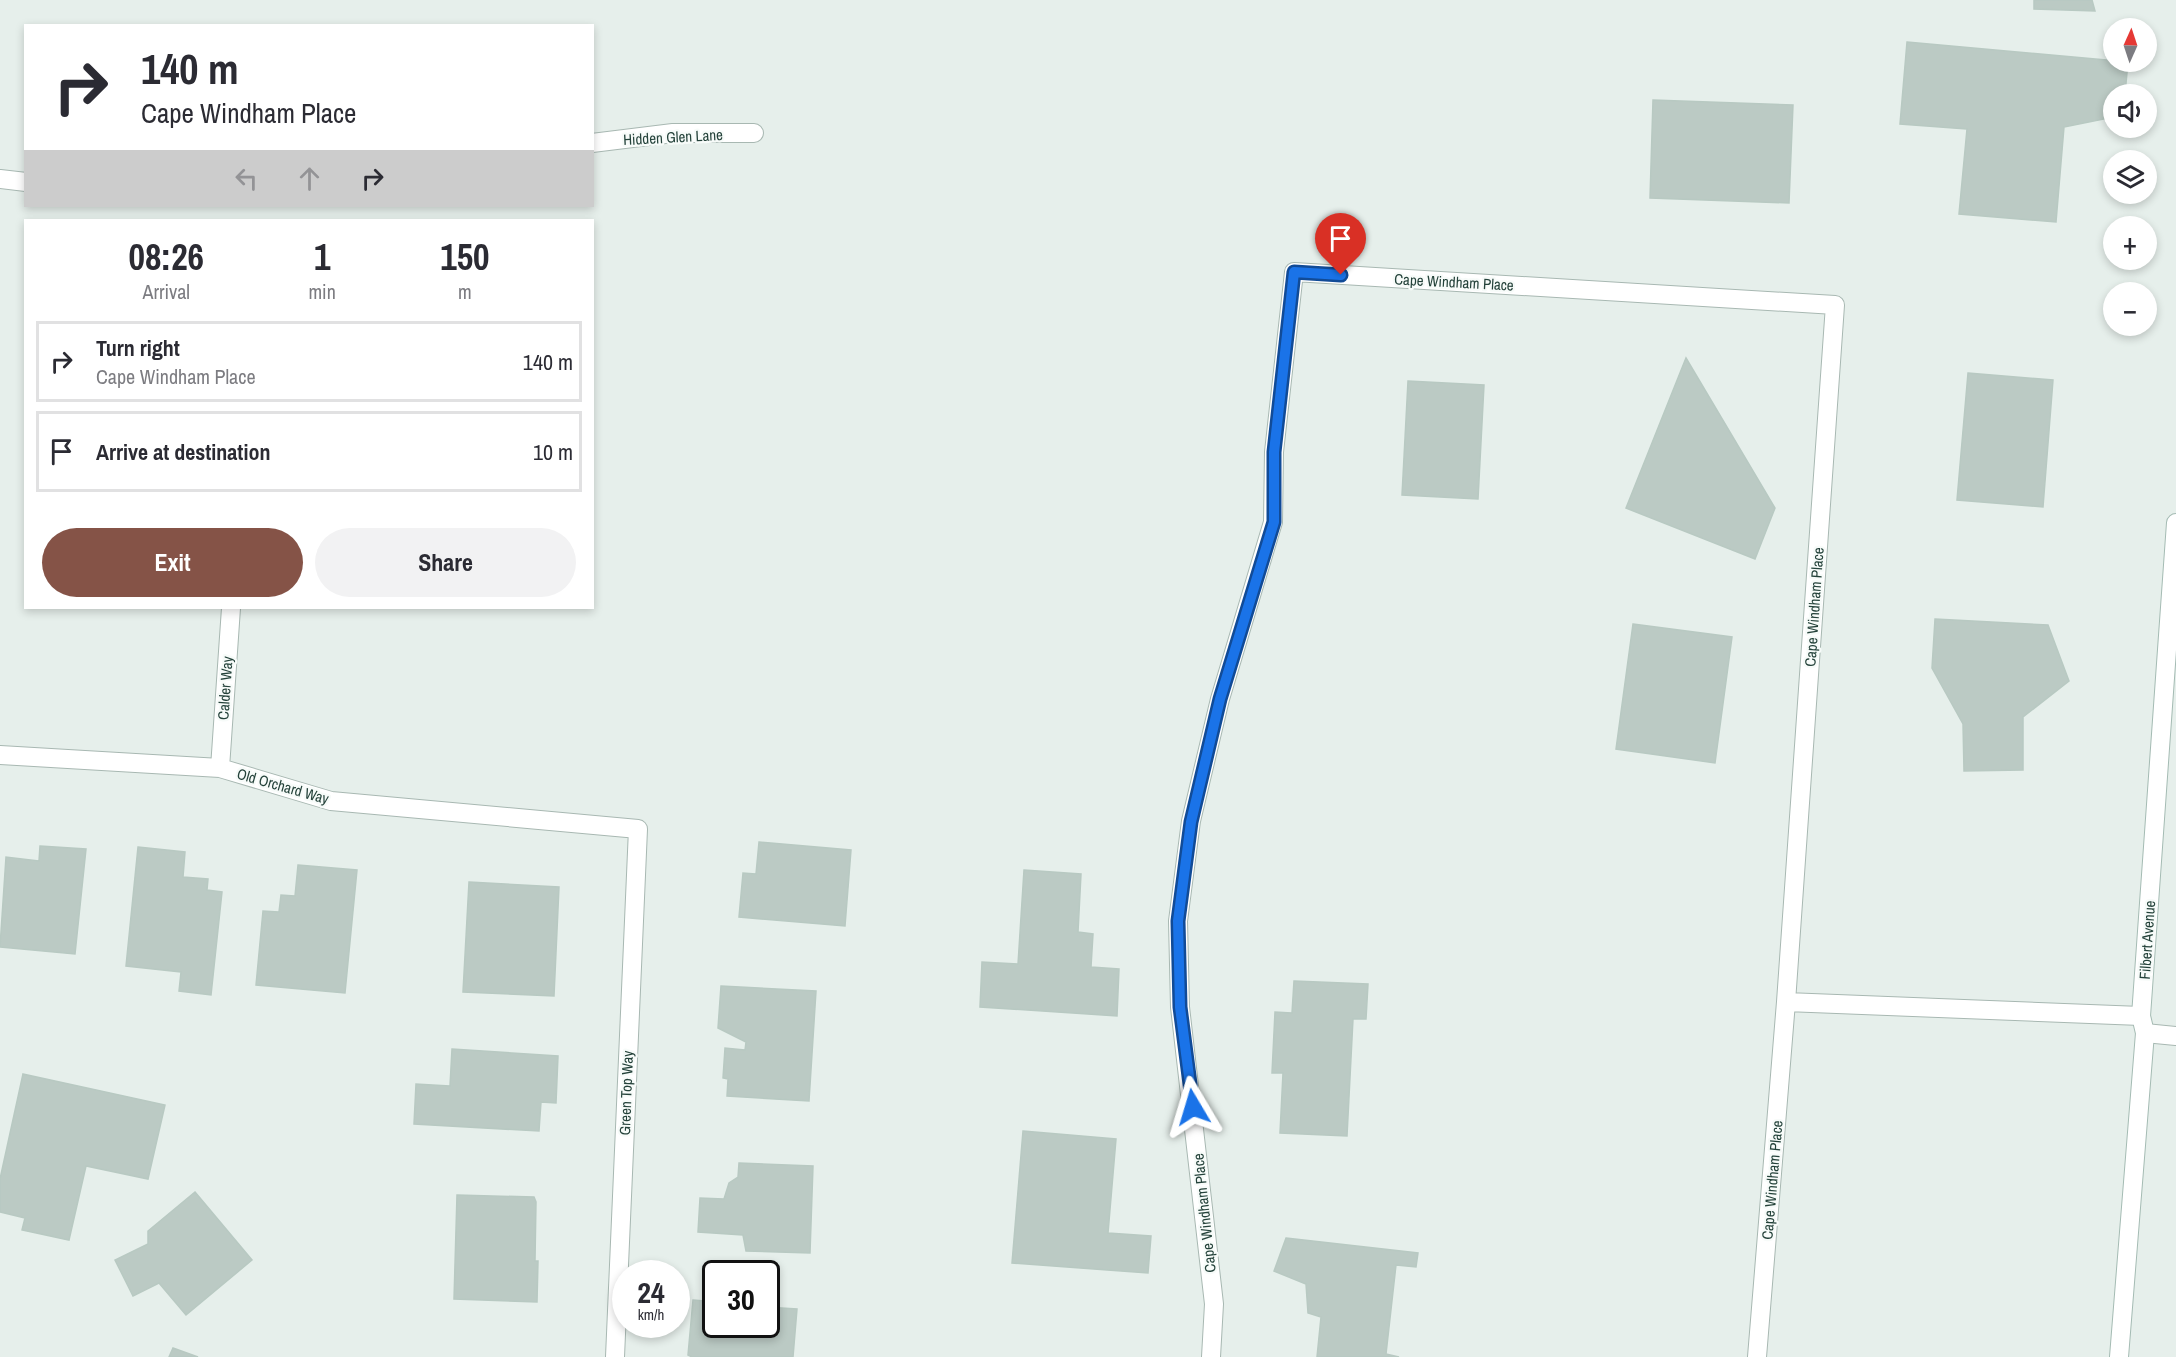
<!DOCTYPE html>
<html lang="en">
<head>
<meta charset="utf-8">
<style>
  body { margin:0; font-family:"Archivo Narrow",sans-serif; background:#f2f2f3; color:#2b2b33; height:100vh; display:flex; flex-direction:column; font-size:22px; white-space:nowrap }
  * { box-sizing:border-box; margin:0 }
  p { font-size:20px; color:#7c7c81 }
  .icon { flex:none; width:33px; height:33px; fill:none; stroke:currentColor; stroke-width:2; stroke-linecap:round; stroke-linejoin:round }
  .map { position:relative; flex:1; overflow:hidden }
  .details { position:absolute; left:24px; top:219px; width:570px; height:390px; display:flex; flex-direction:column; background:#fff; border-radius:0px; box-shadow:0 3px 9px #0003 }
  .details>* { flex:none }
  .banner { position:absolute; left:24px; top:24px; width:570px; height:183px; border-radius:0px; box-shadow:0 3px 9px #0003; background:#fff; color:#2b2b33; overflow:hidden }
  .needle { width:39px; rotate:3deg }
  .fabs { position:absolute; left:2103px; top:18px; display:grid; gap:12px }
  .fabs a { display:grid; place-items:center; width:54px; height:54px; border-radius:50%; background:#fff; box-shadow:0 3px 9px #0003; font-size:30px }
  .speed { position:absolute; left:612px; top:1260px; display:flex; gap:12px; font-size:30px; font-weight:700; text-align:center }
  .speed>* { display:grid; place-content:center; width:78px; height:78px; border-radius:50%; background:#fff; box-shadow:0 3px 9px #0003; line-height:1 }
  .speed small { font-size:15px; font-weight:400 }
  .speed .limit { border:3px solid #111; border-radius:9px; background:#fff; color:#111 }
  .pin { position:absolute; display:grid; place-items:center; width:51px; height:51px; color:#fff; margin:-62px -26px; border-radius:50% 50% 50% 0; rotate:-45deg; box-shadow:0 0 6px #0007 }
  .pin .icon { rotate:45deg }
  .me { position:absolute; width:66px; margin:-33px; rotate:353deg; stroke-linejoin:round; filter:drop-shadow(0 0 4px #0008) }
  .turn { display:flex; align-items:center; gap:21px; height:126px; padding:0 18px; font-size:27px }
  .turn .icon { width:78px; height:78px; stroke-width:2.5 }
  .turn b { display:block; font-size:42px; line-height:51px }
  .lanes { display:flex; align-items:center; height:57px; padding:0 18px; background:#0003; justify-content:center; gap:30px; direction:ltr }
  .lanes .off { opacity:.35 }
  .eta { display:flex; justify-content:space-evenly; align-items:center; height:102px; text-align:center }
  .eta b { font-size:36px; font-weight:700; line-height:42px }
  .primary-button { display:flex; gap:12px; margin-top:auto; padding:12px 18px }
  .primary-button a { flex:1; height:69px; border-radius:36px; background:#855347; color:#fff; font-size:24px; font-weight:700; line-height:69px; text-align:center }
  .primary-button a+a { background:#f2f2f3; color:#2b2b33 }
  ul { padding:0; list-style:none }
  li { display:flex; align-items:center; gap:18px; height:81px; margin:0 12px 9px; padding:0 6px; border:3px solid #e1e1e2; border-radius:0px }
  li div { flex:1 }
  li b { display:block; font-size:22px }
  li em { font-style:normal }
  .map>svg:first-child { display:block }
  .building { fill:#bbcac4; stroke:#b8c9c2; stroke-width:1.5 }
  .lines { fill:none; stroke-linecap:round; stroke-linejoin:round }
  .street-casing { stroke:#a8b8b2; stroke-width:20 }
  .secondary-casing { stroke:#a4bbb3; stroke-width:20 }
  .street { stroke:#fff; stroke-width:18 }
  .secondary { stroke:#fff; stroke-width:18 }
  .route-casing { stroke:#114b97; stroke-width:15 }
  .route { stroke:#1a73e8; stroke-width:10 }
  .labels { text-anchor:middle; dominant-baseline:central; stroke-width:4.5; stroke-linejoin:round; paint-order:stroke }
  .street-label { font-size:15px; fill:#24423a; stroke:#f7fbf9 }
</style>
</head>
<body>
<div class="map">
<svg width="2176" height="1357" viewBox="0 0 2176 1357">
  <rect width="100%" height="100%" fill="#e6efeb"/>
  <path class="building" d="M 2034,0 L 2092,0 L 2095,11 L 2034,9 Z
    M 1907,42 L 2128,62 L 2125,94 L 2114,94 L 2114,117 L 2064,127 L 2056,222 L 1959,214 L 1967,129 L 1900,124 Z
    M 1653,100 L 1793,105 L 1789,203 L 1650,198 Z
    M 1686,358 L 1775,508 L 1755,559 L 1626,508 Z
    M 1968,373 L 2053,380 L 2043,507 L 1957,500 Z
    M 1408,381 L 1484,385 L 1478,499 L 1402,495 Z
    M 1935,619 L 2048,625 L 2069,681 L 2023,717 L 2023,770 L 1964,771 L 1963,724 L 1932,668 Z
    M 1633,624 L 1732,637 L 1715,763 L 1616,749 Z
    M 759,842 L 851,850 L 845,926 L 739,917 L 743,873 L 756,874 Z
    M 40,846 L 86,849 L 75,954 L 0,947 L 6,857 L 39,861 Z
    M 138,847 L 185,852 L 183,877 L 208,879 L 207,890 L 222,892 L 211,995 L 179,991 L 181,972 L 126,966 Z
    M 298,865 L 357,870 L 345,993 L 256,985 L 263,911 L 279,912 L 281,895 L 295,896 Z
    M 1024,870 L 1081,874 L 1078,932 L 1093,934 L 1091,967 L 1119,969 L 1117,1016 L 980,1007 L 982,962 L 1018,964 Z
    M 469,882 L 559,887 L 554,996 L 463,992 Z
    M 1294,981 L 1368,984 L 1366,1019 L 1353,1019 L 1347,1136 L 1280,1133 L 1283,1073 L 1272,1073 L 1275,1012 L 1292,1013 Z
    M 721,986 L 816,991 L 809,1101 L 727,1096 L 728,1079 L 723,1078 L 725,1048 L 745,1050 L 746,1042 L 718,1028 Z
    M 452,1049 L 558,1056 L 556,1103 L 541,1102 L 539,1131 L 414,1124 L 416,1084 L 450,1086 Z
    M 23,1074 L 165,1105 L 148,1179 L 86,1166 L 69,1240 L 22,1230 L 25,1218 L 0,1212 L 0,1179 Z
    M 1023,1131 L 1116,1139 L 1108,1233 L 1151,1236 L 1148,1273 L 1012,1263 Z
    M 739,1163 L 813,1166 L 810,1253 L 746,1251 L 743,1235 L 698,1232 L 700,1198 L 724,1199 L 729,1183 L 738,1177 Z
    M 195,1192 L 252,1260 L 186,1315 L 159,1283 L 133,1296 L 115,1260 L 148,1244 L 148,1231 Z
    M 457,1195 L 534,1197 L 536,1202 L 535,1261 L 538,1261 L 537,1302 L 454,1299 Z
    M 1286,1238 L 1418,1253 L 1416,1267 L 1396,1265 L 1386,1354 L 1399,1357 L 1317,1357 L 1321,1317 L 1308,1313 L 1306,1284 L 1274,1271 Z
    M 693,1300 L 716,1302 L 716,1324 L 766,1324 L 766,1307 L 797,1309 L 793,1357 L 692,1357 L 688,1355 Z
    M 173,1348 L 198,1357 L 169,1357 Z"/>
  <g class="lines">
    <defs>
      <path id="street" d="M 592,143 L 673,133 L 754,133
        M 0,179 L 26,182
        M 0,755 L 220,768 L 331,801 L 638,829 L 615,1357
        M 220,768 L 231,608
        M 1786,1002 L 2141,1016
        M 2145,1033 L 2176,1036
        M 1211,1357 L 1214,1304 L 1180,1007 L 1178,921 L 1191,821 L 1220,699 L 1273,522 L 1274,452 L 1294,272 L 1835,305 L 1786,1002 L 1757,1357"/>
      <path id="secondary" d="M 2119,1357 L 2145,1033 L 2141,1016 L 2176,523"/>
    </defs>
    <use href="#street" class="street-casing"/>
    <use href="#secondary" class="secondary-casing"/>
    <use href="#street" class="street"/>
    <use href="#secondary" class="secondary"/>
  </g>
  <g class="lines">
    <defs>
      <path id="route" d="M 1193,1107 L 1180,1007 L 1178,921 L 1191,822 L 1220,699 L 1274,522 L 1274,452 L 1294,272 L 1341,275"/>
    </defs>
    <use href="#route" class="route-casing"/>
    <use href="#route" class="route"/>
  </g>
  <g class="labels">
    <g class="street-label">
      <text transform="translate(673 137) rotate(-3)">Hidden Glen Lane</text>
      <text transform="translate(1454 282) rotate(3)">Cape Windham Place</text>
      <text transform="translate(1814 607) rotate(-86)">Cape Windham Place</text>
      <text transform="translate(225 688) rotate(-86)">Calder Way</text>
      <text transform="translate(283 786) rotate(16)">Old Orchard Way</text>
      <text transform="translate(2147 940) rotate(-86)">Filbert Avenue</text>
      <text transform="translate(626 1093) rotate(-88)">Green Top Way</text>
      <text transform="translate(1772 1180) rotate(-85)">Cape Windham Place</text>
      <text transform="translate(1204 1213) rotate(-96)">Cape Windham Place</text>
    </g>
  </g>
</svg>
<div class="fabs">
<a><svg class="needle" viewBox="-14 -14 28 28"><path d="M0-13l5 13h-10z" fill="#e53935"/><path d="M0 13l5-13h-10z" fill="#7c7c81"/></svg></a>
<a><svg class="icon" aria-label="sound" viewBox="0 0 24 24"><path d="M4 9h4l5-4v14l-5-4H4zM17 9q2 3 0 6"/></svg></a>
<a><svg class="icon" aria-label="layers" viewBox="0 0 24 24"><path d="M12 4l9 5-9 5-9-5zM3 14l9 5 9-5"/></svg></a>
<a>+</a>
<a>−</a>
</div>
<div class="speed"><div>24<small>km/h</small></div><div class="limit">30</div></div>
<div class="pin" style="left:1341px;top:275px;background:#d93025"><svg class="icon" aria-label="arrive" viewBox="0 0 24 24"><path d="M6 21V4h12l-3 4 3 4H6"/></svg></div>
<svg class="me" style="left:1193px;top:1107px" viewBox="-20 -20 40 40"><path d="M0-17L14 15 0 8-14 15z" fill="#1a73e8" stroke="#fff" stroke-width="4"/></svg>
<div class="banner">
<div class="turn"><svg class="icon" aria-label="right" viewBox="0 0 24 24"><path d="M7 20v-9h11M14 6l5 5-5 5"/></svg><div><b>140 m</b>Cape Windham Place</div></div>
<div class="lanes"><svg class="icon off" aria-label="left" viewBox="0 0 24 24"><path d="M17 20v-9H6M10 6l-5 5 5 5"/></svg><svg class="icon off" aria-label="ahead" viewBox="0 0 24 24"><path d="M12 20V5M6 11l6-6 6 6"/></svg><svg class="icon" aria-label="right" viewBox="0 0 24 24"><path d="M7 20v-9h11M14 6l5 5-5 5"/></svg></div>
</div>
<section class="details">
<div class="eta">
<div><b>08:26</b><p>Arrival</p></div>
<div><b>1</b><p>min</p></div>
<div><b>150</b><p>m</p></div>
</div>
<ul>
<li><svg class="icon" aria-label="right" viewBox="0 0 24 24"><path d="M7 20v-9h11M14 6l5 5-5 5"/></svg><div><b>Turn right</b><p>Cape Windham Place</p></div><em>140 m</em></li>
<li><svg class="icon" aria-label="arrive" viewBox="0 0 24 24"><path d="M6 21V4h12l-3 4 3 4H6"/></svg><div><b>Arrive at destination</b></div><em>10 m</em></li>
</ul>
<div class="primary-button"><a>Exit</a><a>Share</a></div>
</section>
</div>
</body>
</html>
